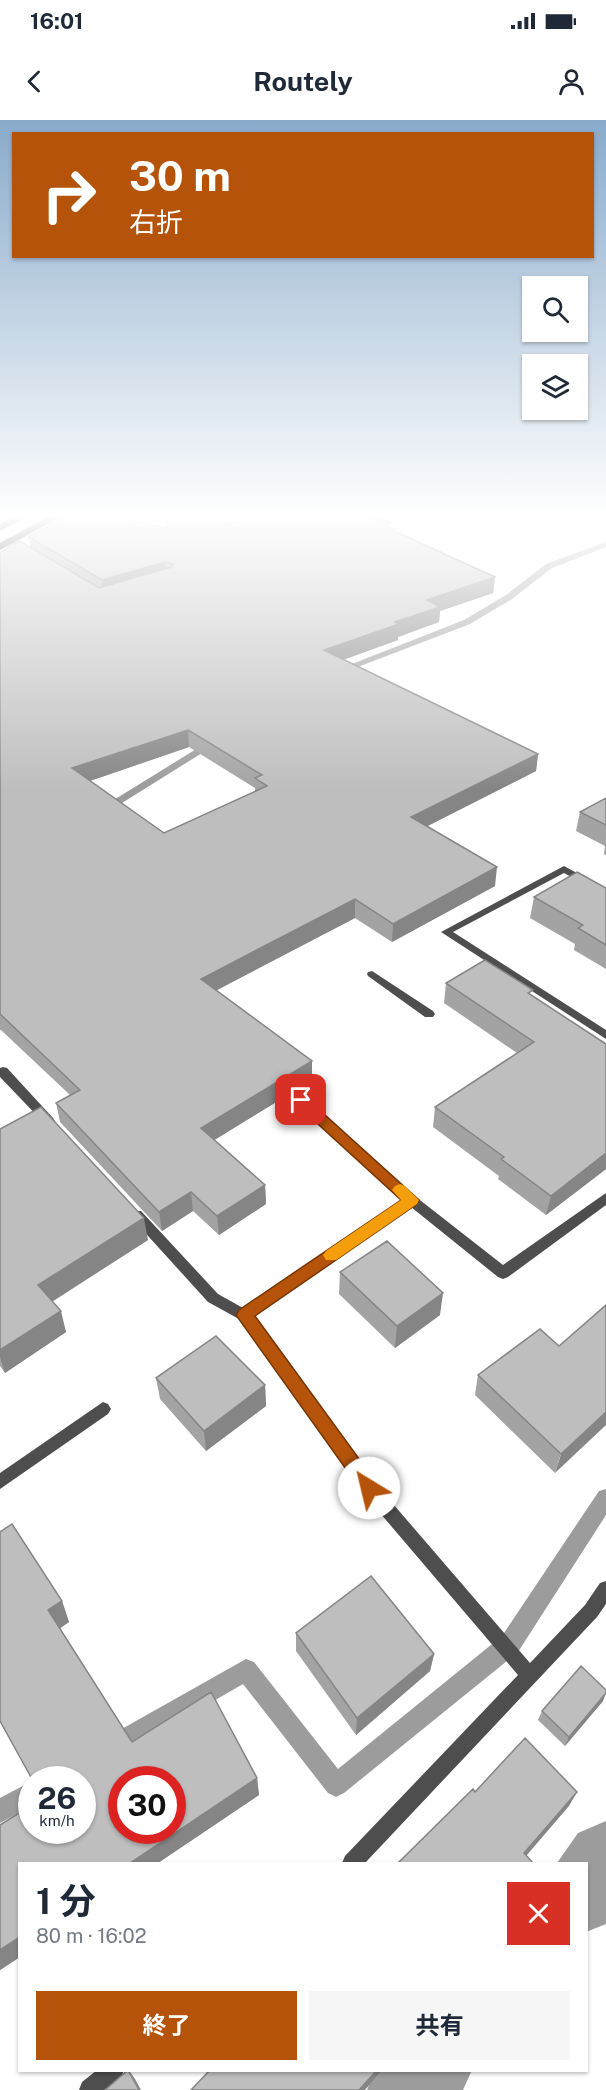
<!DOCTYPE html>
<html lang="ja">
<head>
<meta charset="utf-8">
<style>
  body { margin:0; font-family:"Public Sans","Noto Sans JP",sans-serif; background:#f6f6f7; color:#1f2937; height:100vh; display:flex; flex-direction:column; font-size:22px; white-space:nowrap }
  * { box-sizing:border-box; margin:0 }
  p { font-size:20px; color:#747a83 }
  .icon { flex:none; width:33px; height:33px; fill:none; stroke:currentColor; stroke-width:2; stroke-linecap:round; stroke-linejoin:round }
  .map { position:relative; flex:1; overflow:hidden }
  .drawer { position:absolute; left:18px; top:1742px; width:570px; height:210px; display:flex; flex-direction:column; background:#fff; border-radius:0px; box-shadow:0 2px 4px #0004 }
  .drawer>* { flex:none }
  .banner { position:absolute; left:12px; top:12px; width:582px; height:126px; border-radius:0px; box-shadow:0 2px 4px #0004; background:#b45309; color:#fff; overflow:hidden }
  .controls { position:absolute; left:522px; top:156px; display:grid; gap:12px }
  .controls a { display:grid; place-items:center; width:66px; height:66px; border-radius:0px; background:#fff; box-shadow:0 2px 4px #0004; font-size:30px }
  .speed { position:absolute; left:18px; top:1646px; display:flex; gap:12px; font-size:30px; font-weight:700; text-align:center }
  .speed>* { display:grid; place-content:center; width:78px; height:78px; border-radius:50%; background:#fff; box-shadow:0 2px 4px #0004; line-height:1 }
  .speed small { font-size:15px; font-weight:400 }
  .speed .limit { border:9px solid #d22; background:#fff; color:#111 }
  .pin { position:absolute; display:grid; place-items:center; width:51px; height:51px; color:#fff; margin:-26px; border-radius:12px; box-shadow:0 3px 9px #0006 }
  .me { position:absolute; width:66px; margin:-33px; rotate:324deg; stroke-linejoin:round; filter:drop-shadow(0 0 4px #0008) }
  .turn { display:flex; align-items:center; gap:21px; height:126px; padding:0 18px; font-size:27px }
  .turn .icon { width:78px; height:78px; stroke-width:2.5 }
  .turn b { display:block; font-size:42px; line-height:51px }
  .round { display:grid; place-items:center; flex:none; width:63px; height:63px; border-radius:0px; background:#f6f6f7 }
  .summary { display:flex; align-items:center; justify-content:space-between; height:102px; padding:0 18px }
  h1 { font-size:36px; font-weight:700; line-height:45px }
  .button { display:flex; gap:12px; margin-top:auto; padding:12px 18px }
  .button a { flex:1; height:69px; border-radius:0px; background:#b45309; color:#fff; font-size:24px; font-weight:700; line-height:69px; text-align:center }
  .button a+a { background:#f6f6f7; color:#1f2937 }
  .status { display:flex; justify-content:space-between; align-items:center; height:42px; padding:0 30px; background:#fff; direction:ltr }
  .status svg { height:16px; fill:currentColor }
  header { display:flex; justify-content:space-between; align-items:center; height:78px; padding:0 18px; background:#fff; font-size:27px; font-weight:700 }
  .map>svg:first-child { display:block }
  .lines { fill:none; stroke-linecap:round; stroke-linejoin:round }
  .stream { fill:#9c9c9c; fill-rule:evenodd }
  .canal { fill:#9c9c9c; fill-rule:evenodd }
  .highway-casing { stroke:#dbdbdb; stroke-width:3 }
  .lane { fill:#4e4e4e; fill-rule:evenodd }
  .street { fill:#4e4e4e; fill-rule:evenodd }
  .highway { fill:#000; fill-rule:evenodd }
  .wall { fill:#a3a3a3; fill-rule:evenodd }
  .shaded-wall { fill:#858585 }
  .building { fill:#bebebe; stroke:#858585; stroke-width:1.5; fill-rule:evenodd }
  .route { fill:#b45309; stroke:#753606; stroke-width:1.5 }
  .slow { fill:#f59e0b }
</style>
</head>
<body>
<div class="status"><b>16:01</b><svg viewBox="0 0 49 12"><path d="M0 12V9h3v3zM5 12V6h3v6zM10 12V3h3v9zM15 12V0h3v12zM26 1h20v11H26zM47 4h2v5h-2z"/></svg></div>
<header><svg class="icon" aria-label="back" viewBox="0 0 24 24"><path d="M15 5l-7 7 7 7"/></svg>Routely<svg class="icon" aria-label="person" viewBox="0 0 24 24"><circle cx="12" cy="8" r="4"/><path d="M4 21q1-7 8-7t8 7"/></svg></header>
<div class="map">
<svg width="606" height="1970" viewBox="0 0 606 1970">
  <rect width="100%" height="100%" fill="#fff"/>
  <g class="lines">
    <path class="stream" d="M 606,422 L 606,427 L 552,448 L 512,479 L 470,504 L 337,555 L 329,553 L 464,500 L 506,475 L 546,444 Z
      M 214,618 L 218,619 L 218,623 L 106,693 L 102,694 L 96,691 Z
      M 606,1369 L 606,1395 L 518,1532 L 344,1673 L 336,1677 L 328,1673 L 243,1564 L 120,1635 L 112,1638 L 104,1635 L 101,1627 L 104,1619 L 246,1539 L 254,1542 L 338,1649 L 502,1516 L 599,1371 Z
      M 32,1661 L 32,1686 L 0,1703 L 0,1678 Z"/>
    <path class="canal" d="M 606,1701 L 606,1804 L 586,1812 L 586,1743 L 557,1743 L 578,1713 Z
      M 375,1950 L 472,1950 L 463,1970 L 367,1970 Z"/>
    <defs>
      <path id="highway" d="M 19,394 L 31,394 L 0,411 L 0,404 Z
        M 54,394 L 66,394 L 0,430 L 0,423 Z"/>
    </defs>
    <use href="#highway" class="highway-casing"/>
    <path class="lane" d="M 372,851 L 433,891 L 435,894 L 433,897 L 425,897 L 368,856 L 367,854 L 368,852 Z
      M 301,976 L 305,977 L 416,1077 L 417,1080 L 416,1083 L 406,1083 L 297,983 L 295,980 Z
      M 103,1282 L 108,1284 L 111,1289 L 108,1294 L 0,1369 L 0,1353 Z"/>
    <path class="street" d="M 366,394 L 374,394 L 392,403 L 387,404 Z
      M 564,746 L 606,769 L 606,776 L 564,753 L 453,812 L 606,910 L 606,919 L 441,812 Z
      M 3,947 L 7,948 L 53,998 L 55,1001 L 53,1004 L 45,1004 L 0,957 L 0,948 Z
      M 606,1073 L 606,1085 L 508,1157 L 503,1159 L 498,1157 L 411,1087 L 253,1196 L 375,1363 L 530,1543 L 585,1485 L 600,1463 L 606,1461 L 606,1484 L 597,1497 L 365,1743 L 342,1743 L 345,1736 L 518,1555 L 363,1373 L 239,1199 L 208,1182 L 129,1095 L 131,1091 L 141,1091 L 218,1174 L 243,1188 L 406,1077 L 416,1077 L 503,1145 Z
      M 97,1950 L 124,1950 L 121,1958 L 107,1970 L 79,1970 L 82,1962 Z"/>
    <use href="#highway" class="highway"/>
  </g>
  <path class="wall" d="M 164,394 L 225,394 L 227,404 L 395,411 L 495,457 L 493,473 L 440,491 L 439,502 L 398,517 L 398,520 L 343,540 L 538,634 L 536,651 L 427,706 L 495,766 L 392,822 L 355,798 L 216,870 L 312,941 L 312,960 L 214,1020 L 265,1065 L 266,1084 L 219,1115 L 193,1091 L 162,1111 L 60,1002 L 56,983 L 70,975 L 1,910 L 0,910 L 0,433 L 30,427 L 29,417 L 166,408 ZM 189,627 L 255,668 L 255,671 L 164,713 L 90,661 Z
    M 606,678 L 606,735 L 604,734 L 605,726 L 576,711 L 580,692 Z
    M 606,768 L 606,849 L 574,830 L 575,824 L 530,798 L 534,777 Z
    M 446,863 L 532,876 L 606,924 L 606,1049 L 546,1095 L 498,1059 L 499,1056 L 433,1007 L 435,987 L 517,933 L 444,883 Z
    M 0,1009 L 148,1120 L 52,1182 L 66,1212 L 5,1253 L 0,1246 Z
    M 340,1152 L 440,1195 L 395,1228 L 339,1174 Z
    M 606,1185 L 555,1353 L 475,1275 L 478,1255 L 559,1226 Z
    M 156,1258 L 265,1265 L 266,1286 L 206,1331 L 160,1279 Z
    M 12,1404 L 62,1481 L 69,1502 L 60,1508 L 132,1622 L 211,1572 L 257,1658 L 259,1675 L 158,1743 L 20,1743 L 20,1837 L 0,1850 L 0,1705 L 32,1685 L 32,1710 L 82,1710 L 82,1659 L 32,1659 L 0,1602 L 0,1412 ZM 122,1659 L 172,1659 L 172,1710 L 122,1710 Z
    M 296,1513 L 434,1534 L 430,1551 L 356,1615 L 296,1531 Z
    M 603,1581 L 565,1626 L 538,1600 L 542,1591 Z"/>
  <path class="shaded-wall" d="M 165,442 L 166,457 L 103,476 L 102,460 Z
    M 495,457 L 493,473 L 440,491 L 439,502 L 398,517 L 398,520 L 323,547 L 324,530 L 395,502 L 427,480 Z
    M 188,610 L 189,627 L 75,666 L 72,648 Z
    M 538,634 L 536,651 L 410,715 L 411,697 Z
    M 497,747 L 495,766 L 392,822 L 393,804 Z
    M 355,779 L 355,798 L 202,878 L 201,859 Z
    M 312,941 L 312,960 L 203,1027 L 201,1008 Z
    M 606,1033 L 606,1049 L 546,1095 L 551,1076 Z
    M 265,1065 L 266,1084 L 219,1115 L 217,1096 Z
    M 191,1072 L 193,1091 L 162,1111 L 159,1092 Z
    M 144,1098 L 148,1120 L 43,1187 L 38,1165 Z
    M 443,1173 L 440,1195 L 395,1228 L 397,1206 Z
    M 61,1191 L 66,1212 L 5,1253 L 0,1237 L 0,1230 Z
    M 265,1265 L 266,1286 L 206,1331 L 204,1311 Z
    M 606,1292 L 606,1305 L 555,1353 L 561,1334 Z
    M 62,1481 L 69,1502 L 56,1511 L 48,1490 Z
    M 434,1534 L 430,1551 L 356,1615 L 357,1598 Z
    M 606,1573 L 603,1581 L 565,1626 L 569,1617 Z
    M 257,1658 L 259,1675 L 158,1743 L 130,1743 Z
    M 577,1672 L 569,1686 L 520,1743 L 524,1733 Z
    M 20,1817 L 20,1837 L 0,1850 L 0,1830 Z
    M 129,1950 L 135,1959 L 141,1970 L 139,1970 Z
    M 377,1950 L 382,1950 L 365,1970 L 359,1970 Z"/>
  <path class="building" d="M 70,394 L 95,394 L 167,408 L 165,394 L 225,394 L 227,404 L 266,394 L 362,394 L 395,409 L 392,410 L 495,457 L 427,480 L 440,487 L 395,502 L 399,504 L 324,530 L 538,634 L 411,697 L 497,747 L 393,804 L 355,779 L 201,859 L 312,941 L 201,1008 L 265,1065 L 217,1096 L 191,1072 L 159,1092 L 56,983 L 80,970 L 0,894 L 0,433 L 15,423 L 20,421 L 99,468 L 172,447 L 173,444 L 165,442 L 102,460 L 29,417 ZM 188,610 L 262,655 L 255,658 L 267,666 L 164,713 L 72,648 Z
    M 606,678 L 606,705 L 580,692 Z
    M 577,752 L 606,768 L 606,825 L 578,808 L 583,805 L 534,777 Z
    M 485,840 L 533,870 L 528,873 L 606,924 L 606,1033 L 551,1076 L 501,1039 L 504,1037 L 435,987 L 534,922 L 446,863 Z
    M 41,987 L 144,1098 L 38,1165 L 61,1191 L 0,1230 L 0,1009 Z
    M 387,1121 L 443,1173 L 397,1206 L 340,1152 Z
    M 606,1185 L 606,1292 L 561,1334 L 478,1255 L 540,1209 L 559,1226 Z
    M 216,1216 L 265,1265 L 204,1311 L 156,1258 Z
    M 12,1404 L 62,1481 L 48,1490 L 132,1622 L 211,1572 L 257,1658 L 130,1743 L 20,1743 L 20,1817 L 0,1830 L 0,1705 L 32,1685 L 32,1710 L 82,1710 L 82,1659 L 32,1659 L 0,1601 L 0,1412 ZM 122,1659 L 172,1659 L 172,1710 L 122,1710 Z
    M 371,1456 L 434,1534 L 357,1598 L 296,1513 Z
    M 581,1546 L 606,1570 L 606,1573 L 569,1617 L 542,1591 Z
    M 525,1618 L 577,1672 L 524,1733 L 533,1743 L 398,1743 L 473,1669 L 475,1672 Z
    M 128,1950 L 139,1970 L 105,1970 Z
    M 210,1950 L 377,1950 L 359,1970 L 191,1970 Z"/>
  <linearGradient id="sky" x2="0" y2="1"><stop stop-color="#89aaca"/><stop offset="0.59" stop-color="#fff"/><stop offset="1" stop-color="#fff" stop-opacity="0"/></linearGradient>
  <rect width="606" height="670" fill="url(#sky)"/>
  <path class="route" d="M 301,975 L 305,977 L 419,1080 L 417,1084 L 255,1196 L 376,1362 L 378,1368 L 376,1373 L 369,1376 L 363,1373 L 236,1195 L 239,1190 L 401,1080 L 296,984 L 294,980 Z"/>
  <path class="slow" d="M 400,1064 L 405,1066 L 419,1080 L 417,1084 L 336,1140 L 326,1140 L 323,1135 L 326,1131 L 401,1080 L 392,1070 L 395,1066 Z"/>
</svg>
<div class="controls">
<a><svg class="icon" aria-label="search" viewBox="0 0 24 24"><circle cx="10" cy="10" r="6"/><path d="M15 15l6 6"/></svg></a>
<a><svg class="icon" aria-label="layers" viewBox="0 0 24 24"><path d="M12 4l9 5-9 5-9-5zM3 14l9 5 9-5"/></svg></a>
</div>
<div class="speed"><div>26<small>km/h</small></div><div class="limit">30</div></div>
<div class="pin" style="left:301px;top:980px;background:#d93025"><svg class="icon" aria-label="arrive" viewBox="0 0 24 24"><path d="M6 21V4h12l-3 4 3 4H6"/></svg></div>
<svg class="me" style="left:369px;top:1368px" viewBox="-20 -20 40 40"><circle r="19" fill="#fff"/><path d="M0-13L10 11 0 6-10 11z" fill="#b45309"/></svg>
<div class="banner">
<div class="turn"><svg class="icon" aria-label="right" viewBox="0 0 24 24"><path d="M7 20v-9h11M14 6l5 5-5 5"/></svg><div><b>30 m</b>右折</div></div>
</div>
<section class="drawer">
<div class="summary"><div><h1>1 分</h1><p>80 m · 16:02</p></div><a class="round" style="background:#d93025;color:#fff"><svg class="icon" aria-label="close" viewBox="0 0 24 24"><path d="M6 6l12 12M18 6L6 18"/></svg></a></div>
<div class="button"><a>終了</a><a>共有</a></div>
</section>
</div>
</body>
</html>
